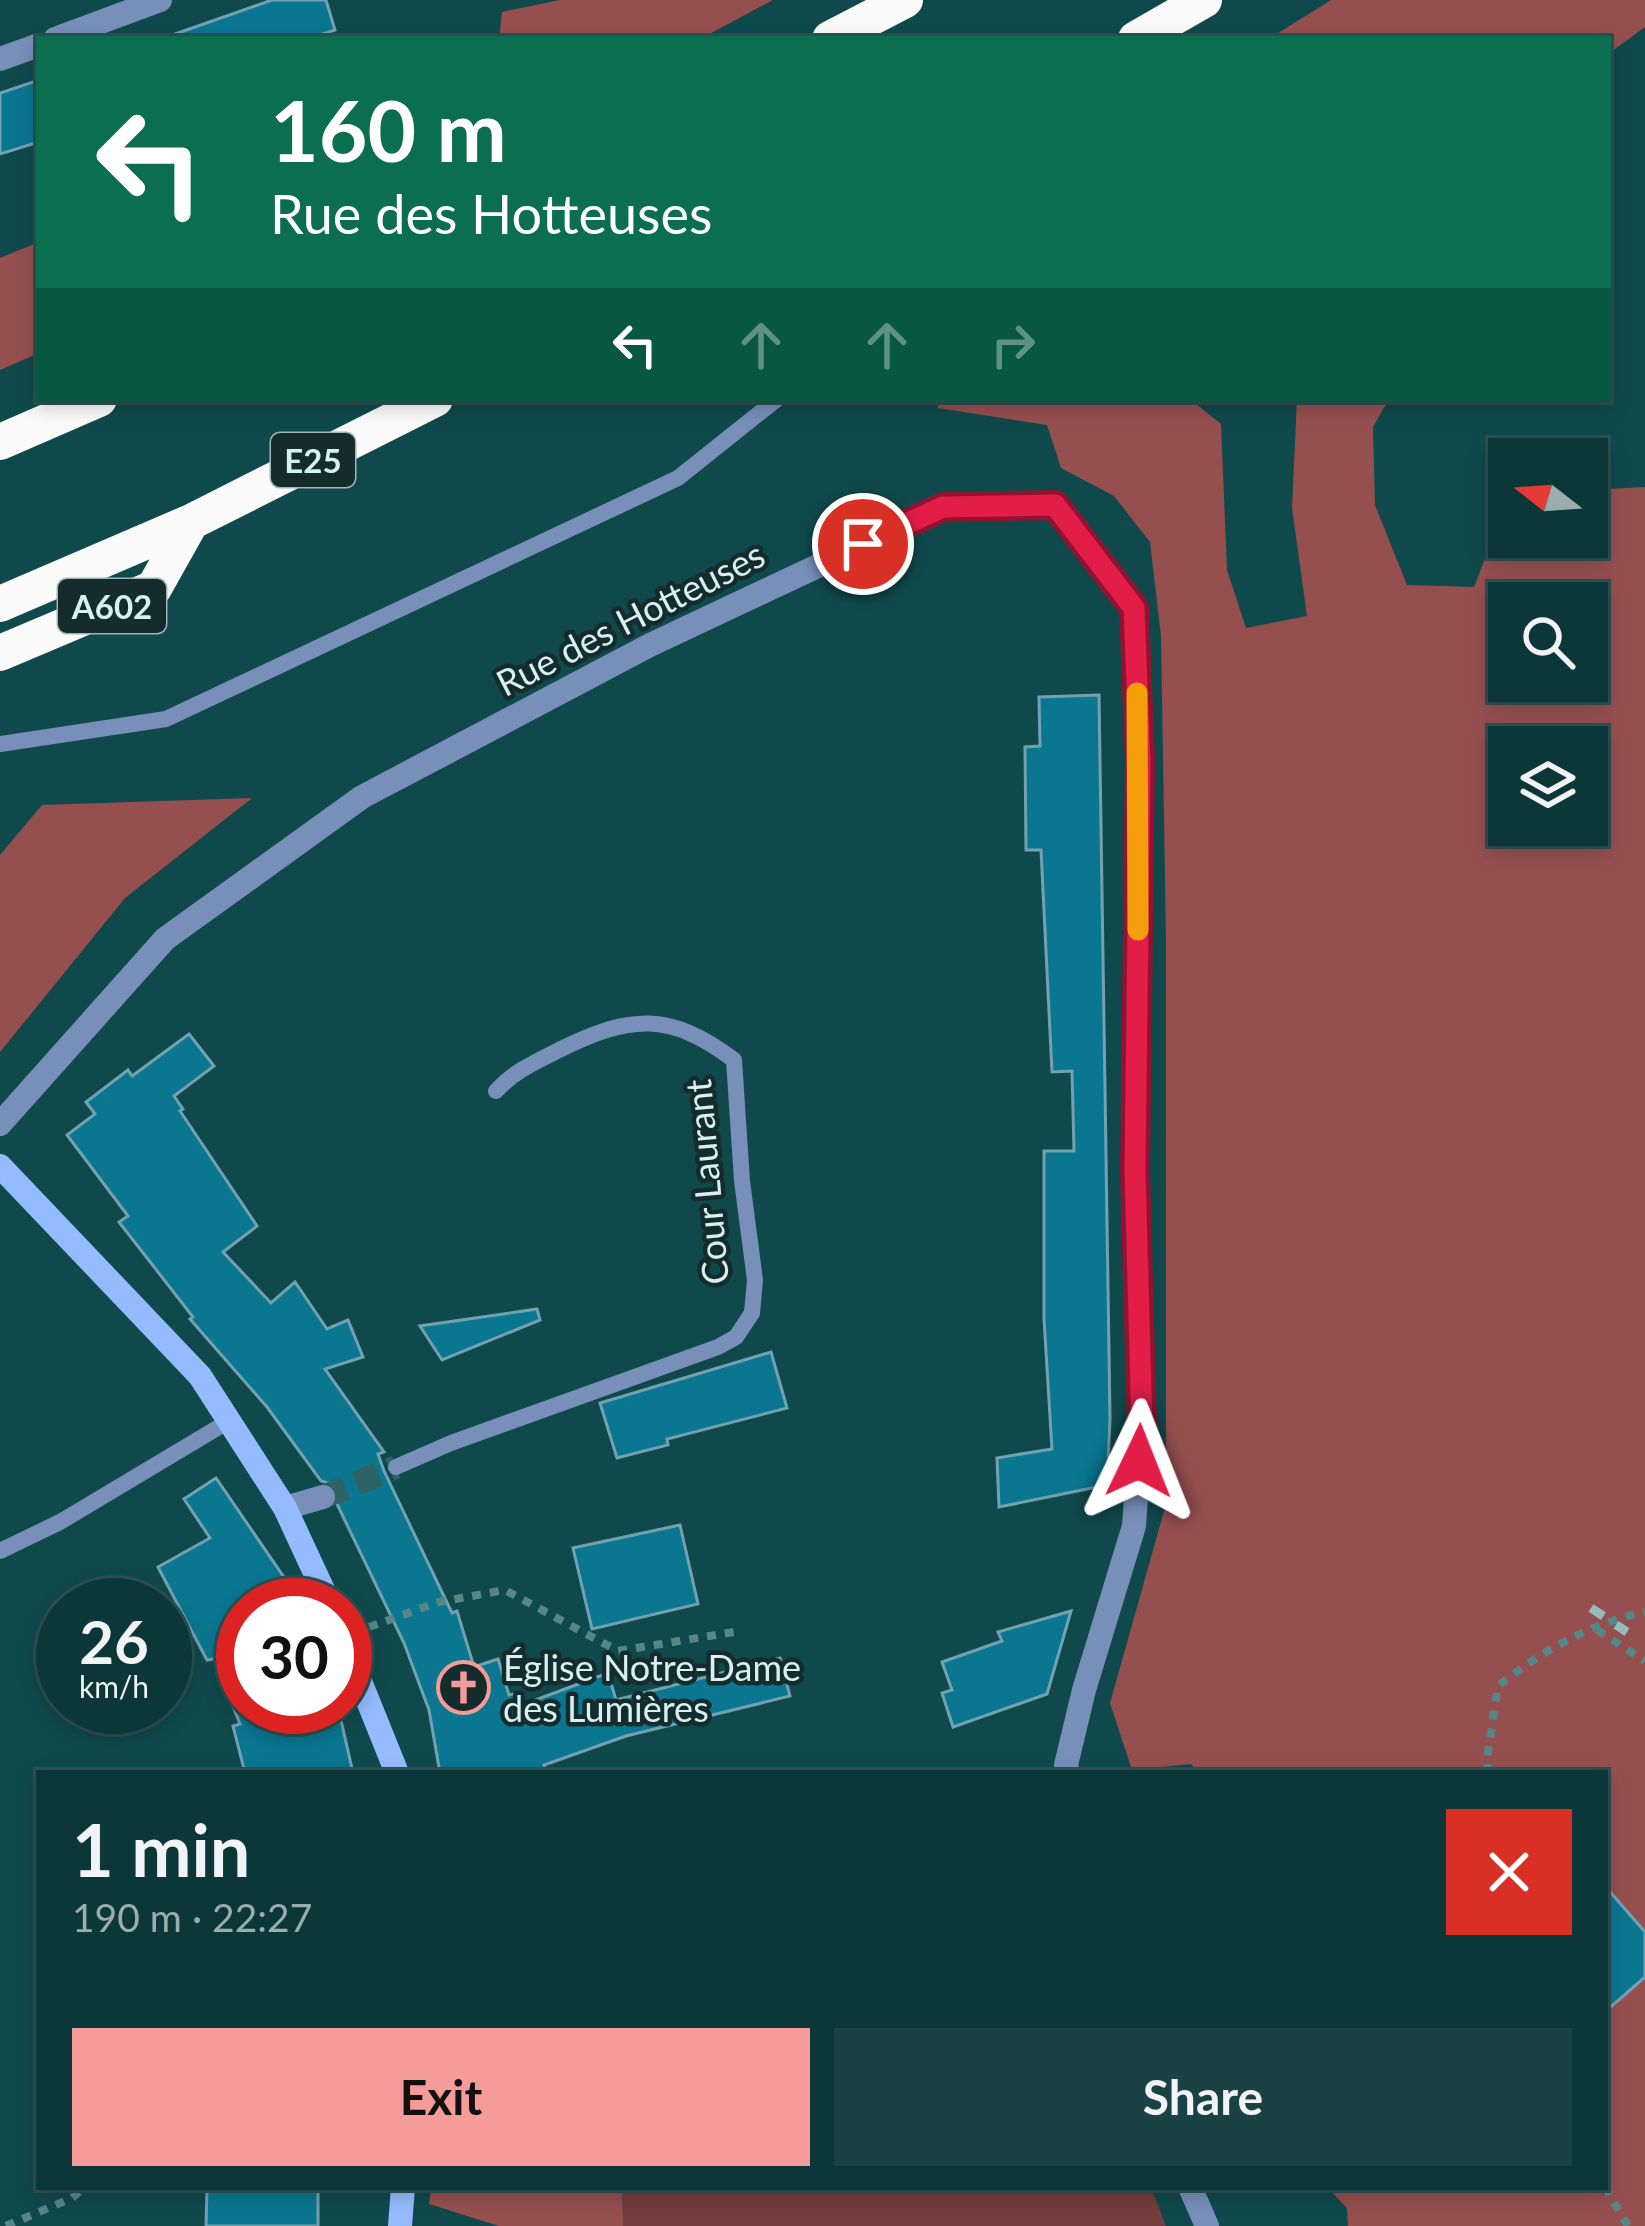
<!DOCTYPE html>
<html lang="en">
<head>
<meta charset="utf-8">
<style>
  body { margin:0; font-family:Lato,sans-serif; background:#1a4244; color:#f1f3f6; height:100vh; display:flex; flex-direction:column; font-size:45px; white-space:nowrap }
  * { box-sizing:border-box; margin:0 }
  p { font-size:39px; color:#9aacae }
  .icon { flex:none; width:66px; height:66px; fill:none; stroke:currentColor; stroke-width:2; stroke-linecap:round; stroke-linejoin:round }
  .map { position:relative; flex:1; overflow:hidden }
  .details { position:absolute; left:36px; top:1770px; width:1572px; height:420px; display:flex; flex-direction:column; background:#0c3739; border-radius:0px; box-shadow:0 6px 18px #0003,0 0 0 3px #2c5153 }
  .details>* { flex:none }
  .banner { position:absolute; left:36px; top:36px; width:1575px; height:366px; border-radius:0px; box-shadow:0 6px 18px #0003,0 0 0 3px #2c5153; background:#0b6e4f; color:#fff; overflow:hidden }
  .needle { width:78px; rotate:287deg }
  .fabs { position:absolute; left:1488px; top:438px; display:grid; gap:24px }
  .fabs a { display:grid; place-items:center; width:120px; height:120px; border-radius:0px; background:#0c3739; box-shadow:0 6px 18px #0003,0 0 0 3px #2c5153; font-size:60px }
  .speed { position:absolute; left:36px; top:1578px; display:flex; gap:24px; font-size:60px; font-weight:700; text-align:center }
  .speed>* { display:grid; place-content:center; width:156px; height:156px; border-radius:50%; background:#0c3739; box-shadow:0 6px 18px #0003,0 0 0 3px #2c5153; line-height:1 }
  .speed small { font-size:30px; font-weight:400 }
  .speed .limit { border:18px solid #d22; background:#fff; color:#111 }
  .pin { position:absolute; display:grid; place-items:center; width:102px; height:102px; color:#fff; margin:-51px; border:6px solid #fff; border-radius:50%; box-shadow:0 3px 12px #0007 }
  .me { position:absolute; width:132px; margin:-66px; rotate:2deg; stroke-linejoin:round; filter:drop-shadow(0 0 9px #0008) }
  .turn { display:flex; align-items:center; gap:42px; height:252px; padding:0 36px; font-size:54px }
  .turn .icon { width:156px; height:156px; stroke-width:2.5 }
  .turn b { display:block; font-size:84px; line-height:102px }
  .lanes { display:flex; align-items:center; height:114px; padding:0 36px; background:#0003; justify-content:center; gap:60px; direction:ltr }
  .lanes .off { opacity:.35 }
  .round { display:grid; place-items:center; flex:none; width:126px; height:126px; border-radius:0px; background:#1a4244 }
  .headline { display:flex; align-items:center; justify-content:space-between; height:204px; padding:0 36px }
  h1 { font-size:72px; font-weight:700; line-height:90px }
  .primary-button { display:flex; gap:24px; margin-top:auto; padding:24px 36px }
  .primary-button a { flex:1; height:138px; border-radius:0px; background:#f59b9a; color:#111; font-size:48px; font-weight:700; line-height:138px; text-align:center }
  .primary-button a+a { background:#1a4244; color:#f1f3f6 }
  .map>svg:first-child { display:block }
  .green { fill:#743c3c }
  .forest { fill:#954f4f; fill-rule:evenodd }
  .building { fill:#0a7690; stroke:#72a1b1; stroke-width:3 }
  .lines { fill:none; stroke-linecap:round; stroke-linejoin:round }
  .street-tunnel { stroke:#2e6265; stroke-width:24; stroke-dasharray:24 12; stroke-linecap:butt }
  .path { stroke:#578688; stroke-width:8; stroke-dasharray:9 9; stroke-linecap:butt }
  .lane { stroke:#778fb9; stroke-width:16 }
  .street { stroke:#778fb9; stroke-width:24 }
  .secondary { stroke:#94bbfe; stroke-width:24 }
  .highway { stroke:#fafafa; stroke-width:36 }
  .rail { stroke:#96bbbd; stroke-width:9; stroke-dasharray:15 15; stroke-linecap:butt }
  .route-casing { stroke:#92132f; stroke-width:30 }
  .route { stroke:#e11d48; stroke-width:21 }
  .slow { stroke:#f59e0b; stroke-width:21 }
  .labels { text-anchor:middle; dominant-baseline:central; stroke-width:9; stroke-linejoin:round; paint-order:stroke }
  .shield { fill:#152b2c; stroke:#9cb6b7; stroke-width:3 }
  .shield-label { font-size:33px; font-weight:bold; fill:#d6f1f3 }
  .street-label { font-size:36px; fill:#d6f1f3; stroke:#152b2c }
  .poi-label { font-size:36px; fill:#d6f1f3; stroke:#152b2c; text-anchor:start }
</style>
</head>
<body>
<div class="map">
<svg width="1645" height="2226" viewBox="0 0 1645 2226">
  <rect width="100%" height="100%" fill="#10494c"/>
  <path class="green" d="M 622,2187 L 1151,2187 L 1166,2226 L 623,2226 Z"/>
  <path class="forest" d="M 560,0 L 773,0 L 700,39 L 499,39 L 502,12 Z
    M 1331,0 L 1645,0 L 1645,27 L 1608,54 L 1608,39 L 1269,39 Z
    M 39,242 L 39,353 L 0,370 L 0,258 Z
    M 940,399 L 1190,399 L 1221,424 L 1227,570 L 1246,628 L 1307,616 L 1292,508 L 1297,399 L 1389,399 L 1373,427 L 1375,505 L 1407,585 L 1474,587 L 1508,499 L 1509,537 L 1587,537 L 1587,490 L 1645,487 L 1645,2226 L 1348,2226 L 1347,2208 L 1327,2187 L 1605,2187 L 1605,1773 L 1198,1773 L 1191,1764 L 1132,1770 L 1110,1703 L 1166,1504 L 1166,940 L 1161,636 L 1150,542 L 1114,496 L 1061,468 L 1047,425 L 938,408 ZM 1509,603 L 1587,603 L 1587,681 L 1509,681 ZM 1509,747 L 1587,747 L 1587,825 L 1509,825 Z
    M 252,798 L 125,898 L 0,1052 L 0,855 L 42,805 Z
    M 431,2187 L 622,2187 L 623,2226 L 499,2226 L 429,2204 Z"/>
  <path class="building" d="M 272,0 L 326,0 L 335,30 L 308,39 L 176,39 L 175,34 Z
    M 39,80 L 39,142 L 0,154 L 0,93 Z
    M 1099,695 L 1110,1419 L 1107,1485 L 999,1507 L 997,1458 L 1052,1449 L 1044,1319 L 1044,1151 L 1074,1151 L 1072,1071 L 1052,1072 L 1041,850 L 1026,850 L 1025,747 L 1040,746 L 1039,697 Z
    M 189,1034 L 214,1066 L 174,1096 L 183,1109 L 180,1111 L 257,1226 L 223,1252 L 271,1303 L 295,1282 L 327,1329 L 348,1320 L 363,1357 L 325,1369 L 384,1452 L 378,1454 L 384,1471 L 452,1613 L 457,1611 L 474,1667 L 498,1659 L 509,1695 L 518,1693 L 522,1705 L 608,1673 L 616,1700 L 780,1658 L 790,1696 L 626,1736 L 544,1765 L 546,1773 L 440,1773 L 429,1710 L 404,1643 L 337,1504 L 338,1491 L 333,1484 L 321,1481 L 267,1407 L 190,1319 L 193,1317 L 119,1222 L 128,1216 L 67,1135 L 95,1114 L 86,1102 L 128,1070 L 132,1076 Z
    M 537,1309 L 540,1320 L 442,1360 L 420,1326 Z
    M 771,1352 L 787,1408 L 667,1439 L 668,1445 L 617,1458 L 600,1403 Z
    M 216,1478 L 303,1605 L 243,1605 L 243,1707 L 338,1707 L 353,1773 L 245,1773 L 233,1726 L 240,1724 L 214,1659 L 207,1660 L 158,1567 L 210,1538 L 184,1499 Z
    M 680,1525 L 698,1604 L 592,1629 L 573,1548 Z
    M 1071,1611 L 1047,1694 L 953,1727 L 942,1693 L 952,1690 L 942,1662 L 1002,1641 L 998,1632 Z
    M 1605,1886 L 1645,1932 L 1645,1977 L 1605,2012 Z
    M 207,2187 L 318,2187 L 318,2226 L 206,2226 Z"/>
  <g class="lines">
    <path class="street-tunnel" d="M 323,1497 L 396,1467"/>
    <path class="path" d="M 369,1627 L 439,1602 L 505,1590 L 618,1651 L 734,1632
      M 1597,1630 L 1645,1661
      M 1488,1773 L 1487,1758 L 1498,1686 C 1540,1652 1591,1623 1645,1612
      M 1605,2187 L 1628,2226
      M 6,2226 L 72,2198 L 85,2187"/>
    <path class="lane" d="M 0,744 L 166,719 L 678,478 L 777,399
      M 396,1467 L 451,1443 L 718,1347 L 736,1337 L 752,1313 L 755,1280 L 742,1181 L 734,1060 C 669,1011 630,1015 559,1050 C 536,1062 514,1071 496,1091
      M 0,1551 L 60,1522 L 229,1421"/>
    <path class="street" d="M 55,39 L 160,0
      M 0,59 L 39,45
      M 0,1124 L 165,939 L 362,797 L 650,645 L 943,507 L 1055,504 L 1134,608 L 1140,761 L 1135,1171 L 1141,1428 L 1134,1526 L 1084,1690 L 1066,1765 L 1068,1773
      M 285,1508 L 323,1497
      M 1190,2187 L 1207,2226"/>
    <path class="secondary" d="M 0,1166 L 200,1376 L 285,1508 L 330,1605
      M 345,1644 L 397,1773
      M 400,2226 L 403,2187"/>
    <path class="highway" d="M 830,39 L 905,0
      M 1136,39 L 1204,0
      M 0,442 L 99,399
      M 0,604 L 191,522 L 435,399
      M 0,653 L 154,588 L 191,522"/>
    <path class="rail" d="M 1591,1608 L 1627,1632"/>
  </g>
  <g class="lines">
    <defs>
      <path id="route" d="M 863,544 L 943,507 L 1055,505 L 1134,608 L 1140,761 L 1135,1171 L 1142,1428 L 1139,1461"/>
    </defs>
    <use href="#route" class="route-casing"/>
    <use href="#route" class="route"/>
    <path class="slow" d="M 1137,693 L 1138,930"/>
  </g>
  <defs>
    <symbol id="church-ring" viewBox="-11 -11 22 22"><circle r="9.5" fill="#152b2c" stroke="#f59b9a" stroke-width="1.5"/><path d="M-1.2-6h2.4v3.5h3.3v2.4h-3.3V6h-2.4V-.1h-3.3v-2.4h3.3Z" fill="#f59b9a"/></symbol>
  </defs>
  <g fill-rule="evenodd">
    <use href="#church-ring" x="434" y="1658" width="59" height="59"/>
  </g>
  <g class="labels">
    <g class="shield">
      <rect x="271" y="433" width="84" height="54" rx="9"/>
      <rect x="58" y="579" width="108" height="54" rx="9"/>
    </g>
    <g class="shield-label">
      <text x="313" y="460">E25</text>
      <text x="112" y="606">A602</text>
    </g>
    <g class="street-label">
      <text transform="translate(630 618) rotate(-27)">Rue des Hotteuses</text>
      <text transform="translate(706 1182) rotate(-95)">Cour Laurant</text>
    </g>
    <g class="poi-label">
      <text x="503" y="1667">Église Notre-Dame<tspan x="503" dy="41">des Lumières</tspan></text>
    </g>
  </g>
</svg>
<div class="fabs">
<a><svg class="needle" viewBox="-14 -14 28 28"><path d="M0-13l5 13h-10z" fill="#e53935"/><path d="M0 13l5-13h-10z" fill="#9aacae"/></svg></a>
<a><svg class="icon" aria-label="search" viewBox="0 0 24 24"><circle cx="10" cy="10" r="6"/><path d="M15 15l6 6"/></svg></a>
<a><svg class="icon" aria-label="layers" viewBox="0 0 24 24"><path d="M12 4l9 5-9 5-9-5zM3 14l9 5 9-5"/></svg></a>
</div>
<div class="speed"><div>26<small>km/h</small></div><div class="limit">30</div></div>
<div class="pin" style="left:863px;top:544px;background:#d93025"><svg class="icon" aria-label="arrive" viewBox="0 0 24 24"><path d="M6 21V4h12l-3 4 3 4H6"/></svg></div>
<svg class="me" style="left:1139px;top:1461px" viewBox="-20 -20 40 40"><path d="M0-17L14 15 0 8-14 15z" fill="#e11d48" stroke="#fff" stroke-width="4"/></svg>
<div class="banner">
<div class="turn"><svg class="icon" aria-label="left" viewBox="0 0 24 24"><path d="M17 20v-9H6M10 6l-5 5 5 5"/></svg><div><b>160 m</b>Rue des Hotteuses</div></div>
<div class="lanes"><svg class="icon" aria-label="left" viewBox="0 0 24 24"><path d="M17 20v-9H6M10 6l-5 5 5 5"/></svg><svg class="icon off" aria-label="ahead" viewBox="0 0 24 24"><path d="M12 20V5M6 11l6-6 6 6"/></svg><svg class="icon off" aria-label="ahead" viewBox="0 0 24 24"><path d="M12 20V5M6 11l6-6 6 6"/></svg><svg class="icon off" aria-label="right" viewBox="0 0 24 24"><path d="M7 20v-9h11M14 6l5 5-5 5"/></svg></div>
</div>
<section class="details">
<div class="headline"><div><h1>1 min</h1><p>190 m · 22:27</p></div><a class="round" style="background:#d93025;color:#fff"><svg class="icon" aria-label="close" viewBox="0 0 24 24"><path d="M6 6l12 12M18 6L6 18"/></svg></a></div>
<div class="primary-button"><a>Exit</a><a>Share</a></div>
</section>
</div>
</body>
</html>
